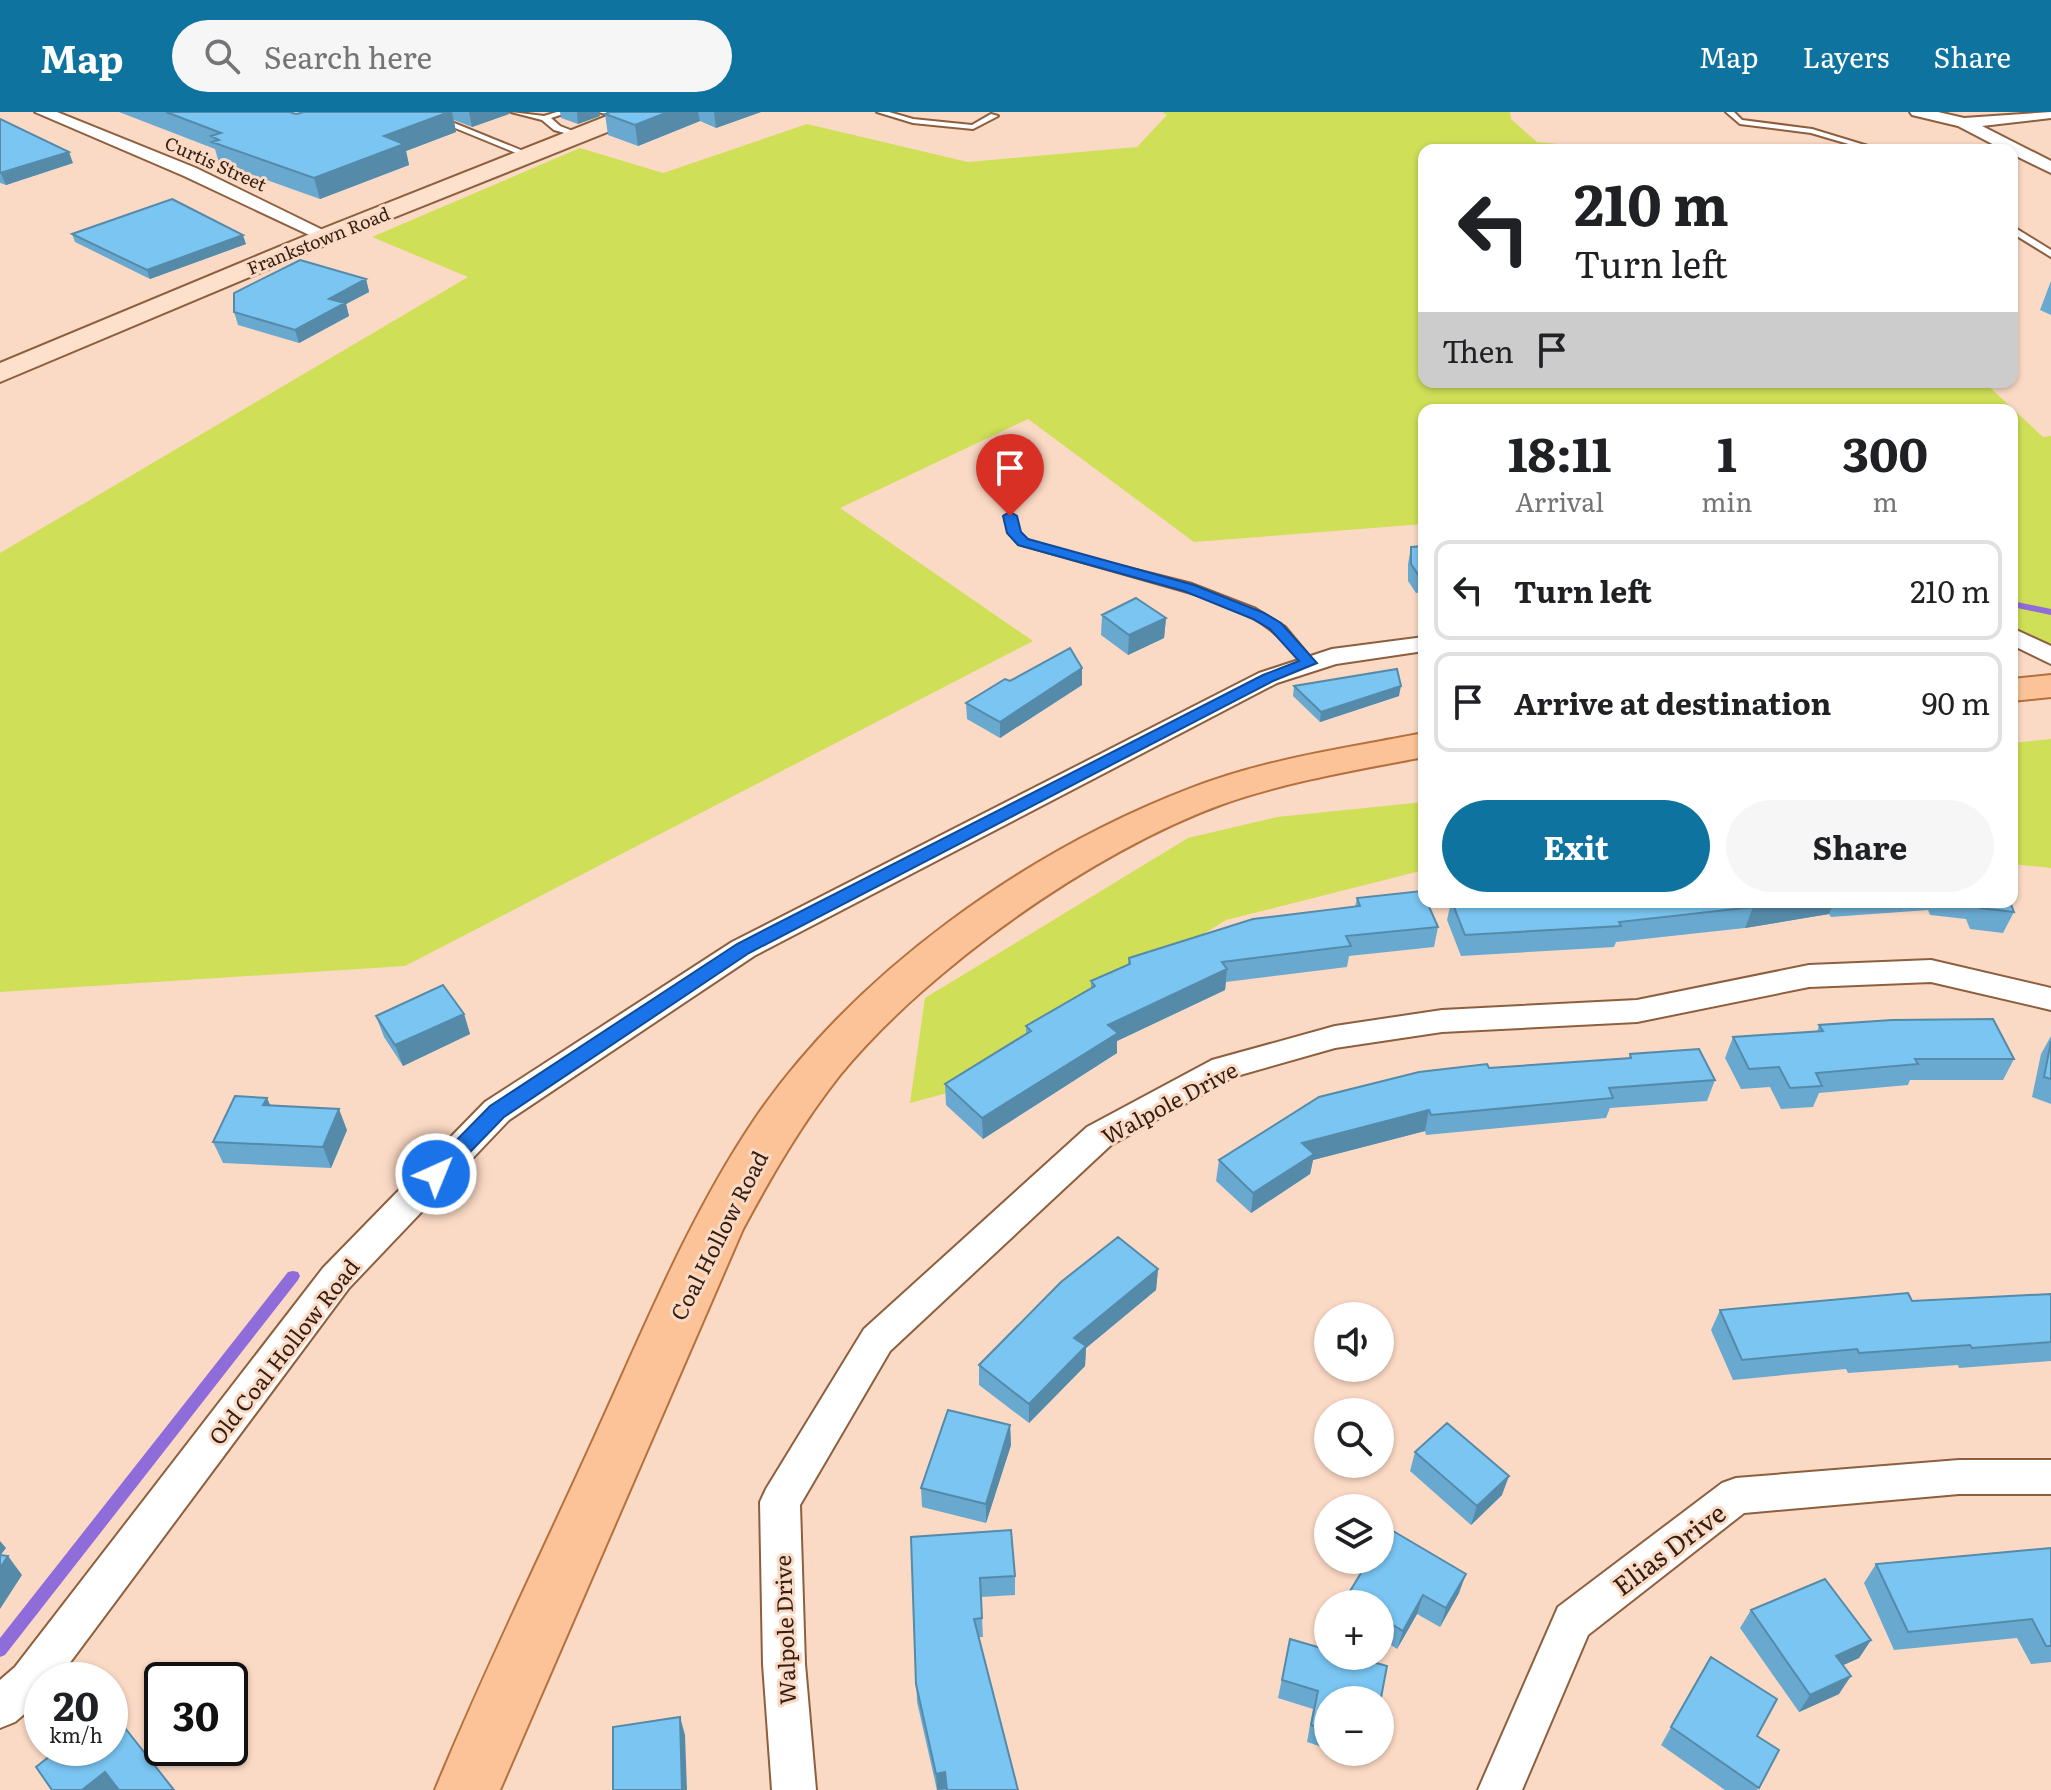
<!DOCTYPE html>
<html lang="en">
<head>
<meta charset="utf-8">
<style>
  body { margin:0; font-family:Literata,serif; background:#f6f6f6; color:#202124; height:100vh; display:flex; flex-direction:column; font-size:30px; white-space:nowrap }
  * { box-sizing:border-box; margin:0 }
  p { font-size:26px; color:#757577 }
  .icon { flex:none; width:44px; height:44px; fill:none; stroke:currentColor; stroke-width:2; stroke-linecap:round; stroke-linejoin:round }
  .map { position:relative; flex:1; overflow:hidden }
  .details { position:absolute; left:1418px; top:292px; width:600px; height:504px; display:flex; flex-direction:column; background:#fff; border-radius:16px; box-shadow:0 2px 6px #0004 }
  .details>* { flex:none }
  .top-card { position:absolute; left:1418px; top:32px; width:600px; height:244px; border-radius:16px; box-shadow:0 2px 6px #0004; background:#fff; color:#202124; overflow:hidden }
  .buttons { position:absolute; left:1314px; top:1190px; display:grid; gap:16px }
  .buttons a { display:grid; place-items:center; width:80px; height:80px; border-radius:50%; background:#fff; box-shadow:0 2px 6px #0004; font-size:40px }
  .speed { position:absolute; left:24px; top:1550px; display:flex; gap:16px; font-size:40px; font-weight:700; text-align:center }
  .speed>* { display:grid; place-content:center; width:104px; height:104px; border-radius:50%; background:#fff; box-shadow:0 2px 6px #0004; line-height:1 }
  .speed small { font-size:20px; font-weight:400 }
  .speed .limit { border:4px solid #111; border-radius:12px; background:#fff; color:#111 }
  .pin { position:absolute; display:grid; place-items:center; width:68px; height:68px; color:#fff; margin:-82px -34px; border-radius:50% 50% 50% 0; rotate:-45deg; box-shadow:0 0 8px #0007 }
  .pin .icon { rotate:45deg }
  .me { position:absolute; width:88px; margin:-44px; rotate:44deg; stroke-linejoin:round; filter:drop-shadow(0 0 6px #0008) }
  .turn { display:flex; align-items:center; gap:28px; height:168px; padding:0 24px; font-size:36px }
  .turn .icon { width:104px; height:104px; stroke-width:2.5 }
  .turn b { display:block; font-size:56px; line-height:68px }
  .then { display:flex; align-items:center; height:76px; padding:0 24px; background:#0003; gap:16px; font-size:30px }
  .eta { display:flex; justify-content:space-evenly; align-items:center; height:136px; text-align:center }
  .eta b { font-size:48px; font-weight:700; line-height:56px }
  .primary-button { display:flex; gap:16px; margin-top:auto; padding:16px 24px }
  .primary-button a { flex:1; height:92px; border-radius:48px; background:#0f73a0; color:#fff; font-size:32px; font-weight:700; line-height:92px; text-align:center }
  .primary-button a+a { background:#f6f6f6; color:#202124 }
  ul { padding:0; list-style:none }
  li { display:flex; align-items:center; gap:24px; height:100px; margin:0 16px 12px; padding:0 8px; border:4px solid #e0e0e0; border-radius:16px }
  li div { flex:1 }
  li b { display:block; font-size:30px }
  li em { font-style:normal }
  header { display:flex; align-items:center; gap:48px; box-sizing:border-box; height:112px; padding:0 40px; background:#0f73a0; color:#fff }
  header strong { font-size:38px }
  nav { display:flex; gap:44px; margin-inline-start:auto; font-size:28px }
  .search { width:560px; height:72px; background:#f6f6f6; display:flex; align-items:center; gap:20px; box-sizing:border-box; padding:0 28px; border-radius:44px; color:#757577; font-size:30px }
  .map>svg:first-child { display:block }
  .green { fill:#cfdf57 }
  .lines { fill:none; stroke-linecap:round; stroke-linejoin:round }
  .stream { fill:#8e6cda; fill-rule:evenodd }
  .lane-casing { stroke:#8d5f3e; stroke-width:4 }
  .street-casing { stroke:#8d5f3e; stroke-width:4 }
  .secondary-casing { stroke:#8d5f3e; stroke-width:4 }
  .primary-casing { stroke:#b4703d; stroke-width:4 }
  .lane { fill:#fff; fill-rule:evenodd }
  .street { fill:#fff; fill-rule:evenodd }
  .secondary { fill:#fee1cc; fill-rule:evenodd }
  .primary { fill:#fcc398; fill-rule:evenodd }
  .wall { fill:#69a9d0 }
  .shaded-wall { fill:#558aa9 }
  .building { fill:#7ac5f2; stroke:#558aa9; stroke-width:2 }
  .route { fill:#1a73e8; stroke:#114b97; stroke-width:2 }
  .labels { text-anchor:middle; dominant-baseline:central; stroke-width:6; stroke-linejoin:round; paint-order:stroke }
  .far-street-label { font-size:18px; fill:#331f11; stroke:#fbdac5 }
  .street-label { font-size:22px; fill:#331f11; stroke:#fbdac5 }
  .near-street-label { font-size:26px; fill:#331f11; stroke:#fbdac5 }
</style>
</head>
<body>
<header>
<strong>Map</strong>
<div class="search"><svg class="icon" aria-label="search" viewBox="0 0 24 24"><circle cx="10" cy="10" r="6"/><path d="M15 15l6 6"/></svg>Search here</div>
<nav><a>Map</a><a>Layers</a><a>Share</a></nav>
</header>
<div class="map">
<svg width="2051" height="1678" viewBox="0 0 2051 1678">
  <rect width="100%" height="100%" fill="#fbdac5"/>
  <path class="green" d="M 1162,0 L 1510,0 L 1511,7 L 1537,30 L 1617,38 L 1424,38 L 1424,270 L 1984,270 L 2043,325 L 2051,324 L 2051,536 L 2012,540 L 2012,298 L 1424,298 L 1424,412 L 1194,430 L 1028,307 L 840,396 L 1033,529 L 405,854 L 0,880 L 0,441 L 468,165 L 372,125 L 580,36 L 663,61 L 807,12 L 968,50 L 1137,35 L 1167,3 Z
    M 2051,627 L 2051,756 L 2012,752 L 2012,631 Z
    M 1424,690 L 1424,758 L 1226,808 L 947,981 L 910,991 L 925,886 L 1188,726 L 1277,705 Z"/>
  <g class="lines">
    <path class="stream" d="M 2012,489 L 2051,497 L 2051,503 L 2012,495 Z
      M 293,1159 L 298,1160 L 300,1164 L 298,1168 L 5,1543 L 0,1545 L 0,1526 L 288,1160 Z"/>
    <defs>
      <path id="lane" d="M 416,0 L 427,0 L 533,43 L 526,45 Z
        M 511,0 L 544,4 L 557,0 L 569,0 L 551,6 L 560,14 L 583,23 L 579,25 L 554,18 L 542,8 Z
        M 599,0 L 611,0 L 626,6 L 622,8 Z
        M 877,0 L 889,0 L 913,7 L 972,13 L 991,2 L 998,4 L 973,17 L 913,11 Z
        M 1726,0 L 1734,0 L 1742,8 L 1812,17 L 1881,38 L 1869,38 L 1811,21 L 1740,12 Z
        M 2012,114 L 2051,138 L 2051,145 L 2012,121 Z
        M 1010,401 L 1015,404 L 1019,420 L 1027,428 L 1057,438 L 1192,472 L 1254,496 L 1285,515 L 1315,551 L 1309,555 L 1305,553 C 1277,517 1257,506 1216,488 L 1019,432 L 1009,421 L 1005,404 Z"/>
      <path id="street" d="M 35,0 L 57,0 L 196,56 L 335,124 L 326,129 L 320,128 L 184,64 Z
        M 1910,0 L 1938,0 L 1964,6 L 2051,0 L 2051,6 L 1982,14 L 2051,49 L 2051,61 L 2012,42 L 2012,38 L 2004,38 L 1958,14 L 1912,3 Z
        M 2012,516 L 2051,534 L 2051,552 L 2012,533 Z
        M 1424,525 L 1424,539 L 1336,552 L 1277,571 L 754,844 L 509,1008 L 349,1176 L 57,1568 L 42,1568 L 42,1587 L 15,1610 L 0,1616 L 0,1568 L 15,1555 L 323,1156 L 485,990 L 732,830 L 1259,561 L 1332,537 Z
        M 1931,848 L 2051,876 L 2051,898 L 1931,870 L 1809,875 L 1637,910 L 1442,920 L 1335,936 L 1233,965 L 1111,1033 L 890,1239 L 800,1393 L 805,1552 L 816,1678 L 772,1678 L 763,1552 L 760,1390 L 766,1377 L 864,1217 L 1087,1015 L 1212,948 L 1335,914 L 1442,898 L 1637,888 L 1809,853 Z
        M 1959,1348 L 2051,1348 L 2051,1382 L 1959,1382 L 1744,1401 L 1588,1523 L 1522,1678 L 1478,1678 L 1558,1495 L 1722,1371 L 1736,1366 Z"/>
      <path id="secondary" d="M 617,0 L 648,0 L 645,5 L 335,129 L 0,270 L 0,251 L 317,119 Z"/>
      <path id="primary" d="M 2051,563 L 2051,585 L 2012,589 L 2012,567 Z
        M 1424,621 L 1424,645 C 1356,658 1289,669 1223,692 C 1093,739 928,856 840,963 C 802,1011 772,1063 743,1117 L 500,1678 L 435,1678 C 484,1559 541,1443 594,1326 C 643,1219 688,1106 754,1008 C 854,861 1026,739 1191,676 C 1266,647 1346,636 1424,621 Z"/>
    </defs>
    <use href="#lane" class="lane-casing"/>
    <use href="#street" class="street-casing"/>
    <use href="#secondary" class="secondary-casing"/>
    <use href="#primary" class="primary-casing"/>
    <use href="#lane" class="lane"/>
    <use href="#street" class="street"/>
    <use href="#secondary" class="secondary"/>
    <use href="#primary" class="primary"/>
  </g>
  <path class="wall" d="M 119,0 L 290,0 L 296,2 L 304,0 L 509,0 L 509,2 L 472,15 L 454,8 L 456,20 L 406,39 L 409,53 L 320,87 L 219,51 L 215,37 Z
    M 560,0 L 599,0 L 600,4 L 578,12 L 561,6 Z
    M 610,0 L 761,0 L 716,16 L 700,9 L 638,34 L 608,23 L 605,2 Z
    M 0,7 L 73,51 L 6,73 L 0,71 Z
    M 72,122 L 246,132 L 150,167 L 75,130 Z
    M 366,167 L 369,180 L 346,192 L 349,204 L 299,231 L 238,213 L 234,200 Z
    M 2051,169 L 2051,203 L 2040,198 Z
    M 1424,434 L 1424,480 L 1416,481 L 1408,469 L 1408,452 L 1411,435 Z
    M 1102,503 L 1166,506 L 1164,526 L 1128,543 L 1101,523 Z
    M 1010,569 L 1082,573 L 1000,626 L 967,607 L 966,591 Z
    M 1294,574 L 1399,584 L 1320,610 L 1293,584 Z
    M 1357,786 L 1438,815 L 1434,835 L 1349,844 L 1347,855 L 1226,870 L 1225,878 L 1117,929 L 1117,941 L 983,1027 L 946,993 L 945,972 L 1026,922 L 1026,914 L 1091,876 L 1091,869 L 1128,852 L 1129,846 L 1355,795 Z
    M 1451,790 L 2010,790 L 2014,800 L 2003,821 L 1970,817 L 1966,807 L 1930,803 L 1928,798 L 1831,805 L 1829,802 L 1745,816 L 1616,830 L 1614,835 L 1461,844 L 1447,808 Z
    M 464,902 L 470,922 L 403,954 L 384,925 L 376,904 Z
    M 1819,913 L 2014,947 L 2003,968 L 1910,968 L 1908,973 L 1819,981 L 1813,995 L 1781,997 L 1770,975 L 1741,977 L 1725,946 L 1733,925 L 1817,920 Z
    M 2051,924 L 2051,992 L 2032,985 L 2041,942 Z
    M 1630,942 L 1715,968 L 1707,989 L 1610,996 L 1606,1006 L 1426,1023 L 1425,1019 L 1313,1048 L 1310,1062 L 1251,1101 L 1216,1069 L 1219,1048 L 1489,956 L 1629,946 Z
    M 267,986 L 270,994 L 347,1018 L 331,1056 L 223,1051 L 213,1030 Z
    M 1158,1157 L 1156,1178 L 1086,1236 L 1085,1254 L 1029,1311 L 979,1273 L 979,1253 Z
    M 2051,1182 L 2051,1249 L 1959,1256 L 1958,1253 L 1848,1261 L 1846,1257 L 1733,1268 L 1711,1218 L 1720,1198 Z
    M 1010,1313 L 1011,1333 L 986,1411 L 922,1395 L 921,1376 Z
    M 1415,1340 L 1502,1383 L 1471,1413 L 1410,1359 Z
    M 911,1425 L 1015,1464 L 1015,1483 L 981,1485 L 983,1525 L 979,1525 L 1018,1678 L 937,1678 L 917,1590 Z
    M 2051,1436 L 2051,1550 L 2031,1552 L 2017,1526 L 1894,1538 L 1864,1471 L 1876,1452 Z
    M 1459,1481 L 1440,1515 L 1417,1502 L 1397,1537 L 1380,1526 L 1380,1492 L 1345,1492 L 1347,1484 Z
    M 1751,1498 L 1871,1528 L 1859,1546 L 1843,1553 L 1839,1582 L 1799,1600 L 1740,1516 Z
    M 1290,1527 L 1328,1588 L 1328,1637 L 1307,1630 L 1313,1597 L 1278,1586 Z
    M 1711,1545 L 1757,1624 L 1779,1638 L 1757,1678 L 1725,1678 L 1661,1633 Z
    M 1339,1640 L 1370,1640 L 1368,1648 Z"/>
  <path class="shaded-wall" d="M 449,0 L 452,0 L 456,20 L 406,39 L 409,53 L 320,87 L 314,66 L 384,24 Z
    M 469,0 L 509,0 L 509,2 L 472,15 Z
    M 577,0 L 599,0 L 600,4 L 578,12 Z
    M 668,0 L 698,0 L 700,9 L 638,34 L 635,13 Z
    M 714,0 L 761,0 L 716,16 Z
    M 69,40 L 73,51 L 6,73 L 1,62 Z
    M 243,123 L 246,132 L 150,167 L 147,158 Z
    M 366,167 L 369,180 L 346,192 L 349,204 L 299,231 L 295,218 L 329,187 Z
    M 1166,506 L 1164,526 L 1128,543 L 1129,523 Z
    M 1082,556 L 1082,573 L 1000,626 L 1000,610 Z
    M 1401,574 L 1399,584 L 1320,610 L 1321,600 Z
    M 1785,790 L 1834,790 L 1829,802 L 1745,816 L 1753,795 Z
    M 1227,857 L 1225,878 L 1117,929 L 1117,941 L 983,1027 L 982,1006 L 1108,913 Z
    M 464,902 L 470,922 L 403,954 L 395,933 Z
    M 267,986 L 276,1006 L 263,993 Z
    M 339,997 L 347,1018 L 331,1056 L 323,1035 Z
    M 1429,998 L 1425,1019 L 1313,1048 L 1310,1062 L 1251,1101 L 1253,1081 L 1302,1031 Z
    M 1158,1157 L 1156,1178 L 1086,1236 L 1085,1254 L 1029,1311 L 1029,1292 L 1074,1226 Z
    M 1010,1313 L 1011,1333 L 986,1411 L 986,1392 Z
    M 1509,1364 L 1502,1383 L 1471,1413 L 1477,1394 Z
    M 0,1429 L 6,1436 L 0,1444 Z
    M 8,1444 L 22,1463 L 0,1497 L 0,1456 Z
    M 1466,1462 L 1459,1481 L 1440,1515 L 1446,1496 Z
    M 1423,1483 L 1417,1502 L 1397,1537 L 1403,1519 Z
    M 1871,1528 L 1859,1546 L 1824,1562 L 1836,1544 Z
    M 1851,1564 L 1839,1582 L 1799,1600 L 1810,1583 Z
    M 680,1605 L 685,1623 L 687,1678 L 682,1678 Z
    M 105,1660 L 119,1677 L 118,1678 L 82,1678 Z
    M 945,1660 L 946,1677 L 937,1678 L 936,1662 Z"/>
  <path class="building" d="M 166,0 L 290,0 L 296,2 L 304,0 L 449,0 L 384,24 L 404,32 L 314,66 L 212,30 L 219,28 L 211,24 L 221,21 Z
    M 610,0 L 668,0 L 635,13 L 605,2 Z
    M 0,7 L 69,40 L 0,61 Z
    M 172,87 L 243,123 L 147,158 L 72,122 Z
    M 300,148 L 366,167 L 329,187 L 345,191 L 295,218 L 234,200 L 234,181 Z
    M 1424,434 L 1424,463 L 1419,464 L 1411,452 L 1411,435 Z
    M 1136,486 L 1166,506 L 1129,523 L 1102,503 Z
    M 1070,536 L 1082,556 L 1000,610 L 966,591 L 1005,567 L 1010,569 Z
    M 1397,557 L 1401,574 L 1321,600 L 1294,574 Z
    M 1422,779 L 1424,783 L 1424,790 L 1427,790 L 1438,815 L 1346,824 L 1351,834 L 1222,850 L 1227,857 L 1108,913 L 1118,921 L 982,1006 L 945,972 L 1031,919 L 1026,914 L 1095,874 L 1091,869 L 1130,852 L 1129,846 L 1253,807 L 1360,794 L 1357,786 Z
    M 1452,790 L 1785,790 L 1753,795 L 1619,810 L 1621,814 L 1465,823 Z
    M 1978,790 L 2010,790 L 2014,800 L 1980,796 Z
    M 443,873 L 464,902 L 395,933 L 376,904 Z
    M 1993,907 L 2014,947 L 1915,947 L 1918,952 L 1816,961 L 1822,974 L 1790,976 L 1779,955 L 1749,957 L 1733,925 L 1823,919 L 1819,913 L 1892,908 Z
    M 2051,929 L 2051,967 L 2044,965 Z
    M 1699,937 L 1715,968 L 1609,976 L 1613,986 L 1431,1003 L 1429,998 L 1302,1031 L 1314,1042 L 1253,1081 L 1219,1048 L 1319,985 L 1419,960 L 1487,952 L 1489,956 L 1631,946 L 1630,942 Z
    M 235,984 L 267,986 L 263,993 L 339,997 L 323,1035 L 213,1030 Z
    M 1118,1125 L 1158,1157 L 1074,1226 L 1086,1234 L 1029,1292 L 979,1253 L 1061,1170 Z
    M 1908,1181 L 1912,1189 L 2051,1182 L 2051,1230 L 1972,1236 L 1970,1233 L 1859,1241 L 1857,1237 L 1742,1248 L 1720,1198 Z
    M 948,1298 L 1010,1313 L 986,1392 L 921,1376 Z
    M 1447,1311 L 1509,1364 L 1477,1394 L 1415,1340 Z
    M 1388,1416 L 1466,1462 L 1446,1496 L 1423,1483 L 1403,1519 L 1380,1505 L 1380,1492 L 1359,1492 L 1347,1484 L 1369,1448 L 1380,1448 L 1380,1430 Z
    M 1011,1418 L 1015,1464 L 980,1466 L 982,1506 L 974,1507 L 1018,1678 L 947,1678 L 945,1660 L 936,1662 L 916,1572 L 911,1425 Z
    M 2051,1436 L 2051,1534 L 2046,1534 L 2032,1507 L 1908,1520 L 1876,1452 Z
    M 0,1443 L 8,1444 L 0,1456 Z
    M 1825,1467 L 1871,1528 L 1836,1544 L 1851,1564 L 1810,1583 L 1751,1498 Z
    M 1290,1527 L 1328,1538 L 1328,1544 L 1351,1544 L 1387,1554 L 1380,1591 L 1380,1588 L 1328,1588 L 1328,1618 L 1311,1613 L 1318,1579 L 1282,1568 Z
    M 1711,1545 L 1777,1587 L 1757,1624 L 1779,1638 L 1759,1676 L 1671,1615 Z
    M 110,1597 L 174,1678 L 119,1678 L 105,1660 L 82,1678 L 52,1678 L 36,1655 L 60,1636 L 110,1636 Z
    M 680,1605 L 682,1678 L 613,1678 L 613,1615 Z"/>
  <path class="route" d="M 1010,400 L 1017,404 L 1021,420 L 1028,427 L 1194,473 L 1264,501 L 1281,511 L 1317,551 L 1273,569 L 749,841 L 504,1005 L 444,1067 L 429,1067 L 426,1062 L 429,1056 L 490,994 L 737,832 L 1263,563 L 1299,549 L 1270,517 L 1253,507 L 1184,479 L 1018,433 L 1007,421 L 1003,404 Z"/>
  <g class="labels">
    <g class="far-street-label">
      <text transform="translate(216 51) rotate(24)">Curtis Street</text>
      <text transform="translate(318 128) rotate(-22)">Frankstown Road</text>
    </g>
    <g class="street-label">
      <text transform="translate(1169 990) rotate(-28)">Walpole Drive</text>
      <text transform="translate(718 1123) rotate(-63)">Coal Hollow Road</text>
      <text transform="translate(283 1239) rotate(-52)">Old Coal Hollow Road</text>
      <text transform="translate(784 1518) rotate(-92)">Walpole Drive</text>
    </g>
    <g class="near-street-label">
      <text transform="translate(1668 1436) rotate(-37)">Elias Drive</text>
    </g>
  </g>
</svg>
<div class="buttons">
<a><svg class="icon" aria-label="sound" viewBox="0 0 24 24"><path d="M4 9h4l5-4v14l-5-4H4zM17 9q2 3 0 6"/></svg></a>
<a><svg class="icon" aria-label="search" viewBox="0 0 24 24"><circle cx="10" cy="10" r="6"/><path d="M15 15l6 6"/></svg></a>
<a><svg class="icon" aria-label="layers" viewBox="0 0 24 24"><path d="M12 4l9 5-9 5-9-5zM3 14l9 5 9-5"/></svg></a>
<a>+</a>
<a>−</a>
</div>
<div class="speed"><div>20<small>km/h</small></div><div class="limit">30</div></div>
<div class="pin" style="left:1010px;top:404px;background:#d93025"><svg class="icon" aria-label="arrive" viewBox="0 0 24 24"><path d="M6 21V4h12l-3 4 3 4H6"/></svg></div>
<svg class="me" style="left:436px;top:1062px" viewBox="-20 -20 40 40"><circle r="17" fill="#1a73e8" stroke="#fff" stroke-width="3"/><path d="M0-11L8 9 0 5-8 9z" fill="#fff"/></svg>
<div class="top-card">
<div class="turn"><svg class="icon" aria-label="left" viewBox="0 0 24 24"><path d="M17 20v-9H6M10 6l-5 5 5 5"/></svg><div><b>210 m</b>Turn left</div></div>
<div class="then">Then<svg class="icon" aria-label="arrive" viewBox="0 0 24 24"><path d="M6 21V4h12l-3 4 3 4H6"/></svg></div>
</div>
<section class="details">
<div class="eta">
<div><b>18:11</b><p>Arrival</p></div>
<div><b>1</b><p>min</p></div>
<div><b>300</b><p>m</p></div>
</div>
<ul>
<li><svg class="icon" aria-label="left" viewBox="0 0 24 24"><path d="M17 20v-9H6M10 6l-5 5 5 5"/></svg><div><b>Turn left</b></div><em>210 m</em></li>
<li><svg class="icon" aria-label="arrive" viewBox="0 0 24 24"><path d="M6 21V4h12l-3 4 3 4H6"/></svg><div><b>Arrive at destination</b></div><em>90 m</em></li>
</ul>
<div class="primary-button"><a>Exit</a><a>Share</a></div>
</section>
</div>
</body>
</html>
